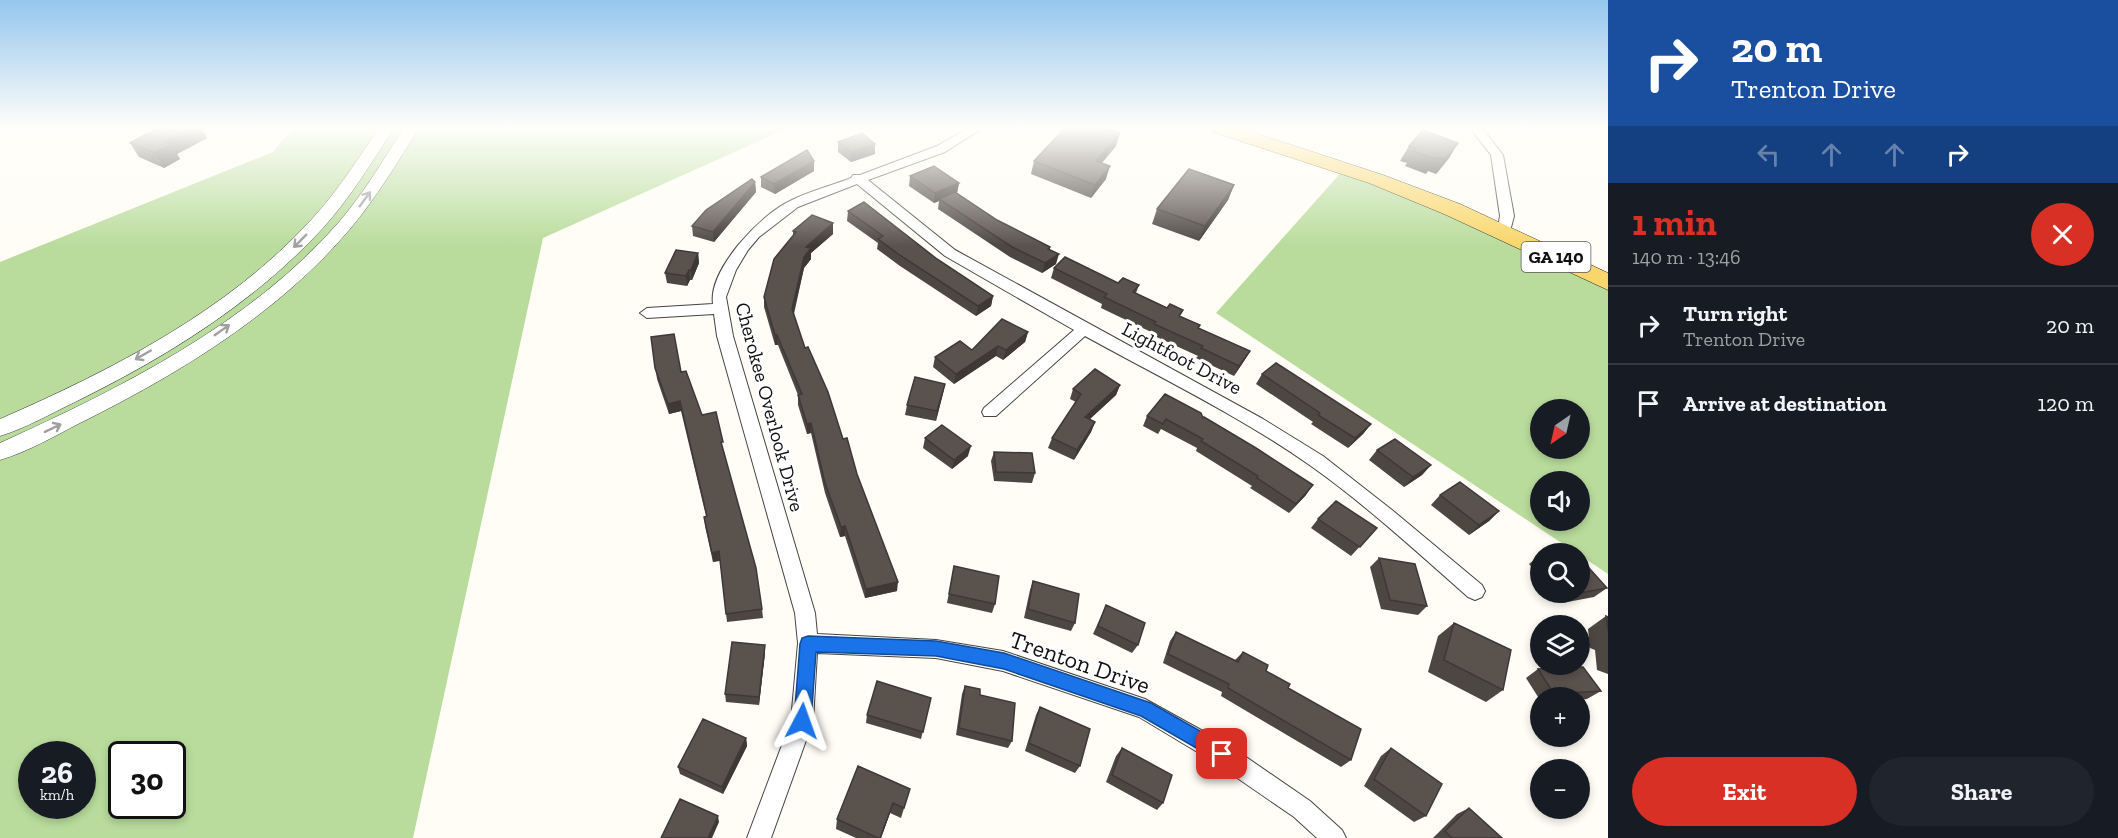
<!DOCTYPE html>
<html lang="en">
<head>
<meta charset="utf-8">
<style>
  body { margin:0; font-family:"Zilla Slab",serif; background:#20242c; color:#f1f3f6; height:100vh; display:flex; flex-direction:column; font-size:22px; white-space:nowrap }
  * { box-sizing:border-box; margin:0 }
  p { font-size:20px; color:#9ea1a6 }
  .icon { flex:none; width:33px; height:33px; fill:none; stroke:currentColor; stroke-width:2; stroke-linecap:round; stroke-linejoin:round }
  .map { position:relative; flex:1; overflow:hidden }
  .details { display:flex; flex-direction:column; background:#171b24; width:510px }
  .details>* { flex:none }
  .top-card { background:#1a4fa0; color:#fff; overflow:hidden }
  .needle { width:39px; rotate:214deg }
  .fabs { position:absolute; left:1530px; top:399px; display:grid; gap:12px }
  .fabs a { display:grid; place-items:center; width:60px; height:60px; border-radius:50%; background:#171b24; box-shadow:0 3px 9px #0003; font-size:30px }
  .speed { position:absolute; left:18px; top:741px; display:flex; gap:12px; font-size:30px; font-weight:700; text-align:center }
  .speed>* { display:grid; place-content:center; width:78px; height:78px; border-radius:50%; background:#171b24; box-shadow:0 3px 9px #0003; line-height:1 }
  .speed small { font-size:15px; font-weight:400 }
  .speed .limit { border:3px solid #111; border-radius:9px; background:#fff; color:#111 }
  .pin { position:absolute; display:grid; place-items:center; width:51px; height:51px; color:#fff; margin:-26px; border-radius:12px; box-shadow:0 3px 9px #0006 }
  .me { position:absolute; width:66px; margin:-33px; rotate:4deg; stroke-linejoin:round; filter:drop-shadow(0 0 4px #0008) }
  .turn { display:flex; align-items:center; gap:21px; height:126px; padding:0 24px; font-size:27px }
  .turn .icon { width:78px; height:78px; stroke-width:2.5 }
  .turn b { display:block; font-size:42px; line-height:51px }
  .lanes { display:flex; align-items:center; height:57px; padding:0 24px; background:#0003; justify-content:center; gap:30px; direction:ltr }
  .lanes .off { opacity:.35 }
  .round { display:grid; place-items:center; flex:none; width:63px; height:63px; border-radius:32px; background:#20242c }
  .head { display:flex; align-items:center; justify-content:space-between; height:102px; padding:0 24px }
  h1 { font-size:36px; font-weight:800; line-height:45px; color:#d93025 }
  .button { display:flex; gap:12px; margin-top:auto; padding:12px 24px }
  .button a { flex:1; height:69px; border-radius:36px; background:#d93025; color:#fff; font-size:24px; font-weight:800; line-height:69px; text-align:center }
  .button a+a { background:#20242c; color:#f1f3f6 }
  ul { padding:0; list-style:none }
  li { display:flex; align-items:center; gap:18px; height:78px; padding:0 24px; border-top:2px solid #363941 }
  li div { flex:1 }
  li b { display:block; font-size:22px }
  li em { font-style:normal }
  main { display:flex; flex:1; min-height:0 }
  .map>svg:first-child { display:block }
  .forest { fill:#b9dc9c; fill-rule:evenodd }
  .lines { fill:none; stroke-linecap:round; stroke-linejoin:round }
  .minor-casing { stroke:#444; stroke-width:2 }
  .tertiary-casing { stroke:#444; stroke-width:1 }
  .primary-casing { stroke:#222; stroke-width:1 }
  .minor { fill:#fff; fill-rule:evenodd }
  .tertiary { fill:#fff; fill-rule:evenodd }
  .primary { fill:#f9d66b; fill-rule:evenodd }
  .wall { fill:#4d4742 }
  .shaded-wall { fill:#3f3936 }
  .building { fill:#5a524d; stroke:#3f3936; stroke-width:1.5 }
  .oneway { stroke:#a0a0a0 }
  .route { fill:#1a73e8; stroke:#114b97; stroke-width:1.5 }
  .labels { text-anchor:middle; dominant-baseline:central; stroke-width:6; stroke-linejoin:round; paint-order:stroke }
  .shield { fill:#fff; stroke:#585858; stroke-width:1.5 }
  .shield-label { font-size:18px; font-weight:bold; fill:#111 }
  .street-label { font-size:20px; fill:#111; stroke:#fff }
  .near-street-label { font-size:24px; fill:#111; stroke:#fff }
</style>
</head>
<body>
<main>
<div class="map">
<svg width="1608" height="838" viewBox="0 0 1608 838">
  <rect width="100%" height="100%" fill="#fffdf5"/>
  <path class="forest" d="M 293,128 L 788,128 L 543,238 L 413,838 L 0,838 L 0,262 L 273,152 ZM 32,754 L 82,754 L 82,806 L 32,806 ZM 122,754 L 172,754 L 172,806 L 122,806 Z
    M 1345,168 L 1608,281 L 1608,574 L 1216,313 ZM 1540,410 L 1580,410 L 1580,448 L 1540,448 ZM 1540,482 L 1580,482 L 1580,520 L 1540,520 Z"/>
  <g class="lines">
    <defs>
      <path id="minor" d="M 968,128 L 983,128 L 945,152 L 868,180 L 955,250 L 1263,419 L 1323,456 L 1392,510 L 1482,585 L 1485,591 L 1482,597 L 1475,600 L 1468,597 C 1417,552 1366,505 1311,466 C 1240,416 1161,378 1085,336 L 996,416 L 984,416 L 982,412 L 984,408 L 1074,330 L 945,256 L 857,184 L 798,207 L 759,237 L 748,250 L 736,270 L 726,297 L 733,336 L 815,613 L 817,634 L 936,640 L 1003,651 L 1145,699 L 1230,746 L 1310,801 L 1342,830 L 1346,838 L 1317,838 L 1294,817 L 1214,762 L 1139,717 L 1003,671 L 936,658 L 817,653 L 813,721 L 771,838 L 747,838 L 791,721 L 798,643 L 795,613 L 717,336 L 714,314 L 647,318 L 640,313 L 647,308 L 713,304 C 708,270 760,215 790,201 C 809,191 831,186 851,178 L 853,175 L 860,175 L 937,146 Z
        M 1470,128 L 1482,128 L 1503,155 L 1514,216 L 1509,235 L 1504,236 L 1497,232 L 1500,216 L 1491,155 Z"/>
      <path id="tertiary" d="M 379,128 L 394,128 C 372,162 350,198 323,228 C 254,303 165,358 75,402 C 50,414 26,428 0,436 L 0,419 C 112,370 228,311 312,219 C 337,192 358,159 379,128 Z
        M 404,128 L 419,128 C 397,163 376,198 350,229 C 278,314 177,375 78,424 C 53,437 27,452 0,460 L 0,443 C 121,388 250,324 339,222 C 364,193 383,160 404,128 Z"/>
      <path id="primary" d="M 1211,128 L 1240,128 L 1383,175 L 1460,204 L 1608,273 L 1608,290 L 1444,214 L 1369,183 L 1213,132 Z"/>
    </defs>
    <use href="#minor" class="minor-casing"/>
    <use href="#tertiary" class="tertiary-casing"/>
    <use href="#primary" class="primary-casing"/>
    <use href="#minor" class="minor"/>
    <use href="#tertiary" class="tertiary"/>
    <use href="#primary" class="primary"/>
  </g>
  <path class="wall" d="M 207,138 L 177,154 L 180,159 L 164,168 L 139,157 L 130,143 Z
    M 838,142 L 875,154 L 851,162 L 838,152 Z
    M 1458,143 L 1449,158 L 1436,174 L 1428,171 L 1426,174 L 1405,166 L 1407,163 L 1400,161 L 1409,146 Z
    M 1116,146 L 1102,163 L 1106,179 L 1091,198 L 1031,174 L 1034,161 Z
    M 814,161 L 814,171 L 775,194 L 761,187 L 761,177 Z
    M 910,176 L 959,183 L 957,193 L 997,220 L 1050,247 L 1050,250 L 1056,264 L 1042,273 L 1010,257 L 938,209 L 939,201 L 934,203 L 909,186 Z
    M 755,182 L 756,192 L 714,242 L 693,236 L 692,226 Z
    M 1234,185 L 1228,200 L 1199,241 L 1152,224 L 1157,209 Z
    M 848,211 L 937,259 L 993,296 L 991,306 L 976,316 L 900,266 L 877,249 L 878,243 L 847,221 Z
    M 793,231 L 833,234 L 811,253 L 811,259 L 804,268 L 794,314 L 805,348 L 843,439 L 897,591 L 865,598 L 845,536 L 840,537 L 825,493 L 811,433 L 807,434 L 798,405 L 798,395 L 778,345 L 775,345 L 764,307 L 764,297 L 793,236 Z
    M 698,253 L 699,263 L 692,280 L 690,280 L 687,286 L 667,283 L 665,273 Z
    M 1054,268 L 1118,283 L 1139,285 L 1136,293 L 1167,308 L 1183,310 L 1180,316 L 1200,325 L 1199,328 L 1250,351 L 1244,361 L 1234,376 L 1196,358 L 1198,356 L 1150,334 L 1151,332 L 1101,308 L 1102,304 L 1051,278 Z
    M 1028,332 L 1025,342 L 1003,360 L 996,356 L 954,384 L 933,367 L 935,357 L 972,350 Z
    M 651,337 L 681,372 L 702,415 L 724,452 L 762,609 L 763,618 L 727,622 L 720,561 L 713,562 L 705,526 L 704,517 L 706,516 L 681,411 L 669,414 L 657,379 Z
    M 1262,374 L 1371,424 L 1363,434 L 1348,448 L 1311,424 L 1313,422 L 1256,384 Z
    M 945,384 L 936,421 L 905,415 L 907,405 Z
    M 1120,385 L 1116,395 L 1089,420 L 1095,422 L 1091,432 L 1074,460 L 1048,448 L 1052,438 L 1076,402 L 1070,399 L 1073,389 Z
    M 1147,416 L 1203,418 L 1306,495 L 1289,513 L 1250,488 L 1252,486 L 1196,451 L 1197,448 L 1161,429 L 1158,434 L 1143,426 Z
    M 925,438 L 968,456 L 952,469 L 923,448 Z
    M 1377,450 L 1431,465 L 1422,475 L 1404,487 L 1369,460 Z
    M 994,452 L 1035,473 L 1032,483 L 994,481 L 991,461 Z
    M 1440,495 L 1499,511 L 1489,521 L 1469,535 L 1431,505 Z
    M 1318,519 L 1377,528 L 1351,556 L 1311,528 Z
    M 1540,555 L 1540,577 L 1529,564 Z
    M 1379,558 L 1427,606 L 1418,615 L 1381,609 L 1370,567 Z
    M 954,566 L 995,604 L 992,613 L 947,603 Z
    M 1033,581 L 1075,623 L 1071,631 L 1024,618 L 1030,590 Z
    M 1607,588 L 1594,597 L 1562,603 L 1553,592 L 1580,592 Z
    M 1106,605 L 1138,645 L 1132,653 L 1093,634 Z
    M 1606,616 L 1608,617 L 1608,674 L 1597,670 L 1595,650 L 1590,648 L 1588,629 Z
    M 1454,623 L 1503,690 L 1486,702 L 1428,672 L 1438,636 Z
    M 1176,632 L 1235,660 L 1243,652 L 1288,688 L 1351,760 L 1341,767 L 1221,696 L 1222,692 L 1163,663 L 1170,641 Z
    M 765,645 L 765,653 L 759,705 L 726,702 L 725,694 Z
    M 1538,669 L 1601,691 L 1587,699 L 1580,700 L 1580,698 L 1540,698 L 1540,700 L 1526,678 Z
    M 965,686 L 980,695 L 1012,741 L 1008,748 L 956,735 L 962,694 Z
    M 931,698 L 921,739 L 866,723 L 867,715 Z
    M 1040,707 L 1080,766 L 1075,773 L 1025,751 L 1036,715 Z
    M 746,738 L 747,746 L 723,794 L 680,774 L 678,767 Z
    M 1122,748 L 1163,803 L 1157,810 L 1106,782 L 1116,756 Z
    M 1391,748 L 1426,816 L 1414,822 L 1364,786 L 1381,756 Z
    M 910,789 L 901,818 L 890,813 L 881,838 L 856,838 L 836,829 L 837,819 Z
    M 1469,808 L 1502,838 L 1433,838 L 1457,814 Z"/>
  <path class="shaded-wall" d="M 190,128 L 202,128 L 207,138 L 177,154 L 180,159 L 164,168 L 155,153 L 164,142 Z
    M 1120,133 L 1116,146 L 1092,174 L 1096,161 Z
    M 1458,143 L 1449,158 L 1436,174 L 1445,159 Z
    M 875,144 L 875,154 L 851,162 L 851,152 Z
    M 814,161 L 814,171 L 775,194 L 774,184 Z
    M 1110,166 L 1106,179 L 1091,198 L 1095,185 Z
    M 755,182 L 756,192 L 714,242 L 713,232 Z
    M 959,183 L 957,193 L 939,199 L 939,201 L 934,203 L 935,193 Z
    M 1234,185 L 1228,200 L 1199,241 L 1205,226 Z
    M 833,223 L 833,234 L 811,253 L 811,259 L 804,268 L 792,319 L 792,309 L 806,247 Z
    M 698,253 L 699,263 L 692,280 L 691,270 Z
    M 1059,254 L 1056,264 L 1042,273 L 1045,263 Z
    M 689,270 L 690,280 L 687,286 L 686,276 Z
    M 993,296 L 991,306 L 976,316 L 978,306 Z
    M 1028,332 L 1025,342 L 1003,360 L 1006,350 Z
    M 775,335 L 777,335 L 778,345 L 775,345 Z
    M 998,346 L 996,356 L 954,384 L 956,374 Z
    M 1250,351 L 1244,361 L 1234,376 L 1239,366 Z
    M 945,384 L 943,394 L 936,421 L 937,411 Z
    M 1120,385 L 1116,395 L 1081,427 L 1085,417 Z
    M 680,401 L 681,411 L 669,414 L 668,404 Z
    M 1095,422 L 1091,432 L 1074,460 L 1077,450 Z
    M 811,423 L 811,433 L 807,434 L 807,424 Z
    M 1371,424 L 1363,434 L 1348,448 L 1355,438 Z
    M 971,446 L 968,456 L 952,469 L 954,460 Z
    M 1431,465 L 1422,475 L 1404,487 L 1413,477 Z
    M 1313,485 L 1306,495 L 1289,513 L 1296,504 Z
    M 1499,511 L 1489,521 L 1469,535 L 1479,525 Z
    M 845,526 L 845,536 L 840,537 L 841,527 Z
    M 719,551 L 720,560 L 713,562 L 712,553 Z
    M 898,582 L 897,591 L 865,598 L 866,589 Z
    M 765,645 L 765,653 L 759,705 L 759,697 Z
    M 746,738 L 747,746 L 723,794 L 722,787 Z
    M 893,803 L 890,813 L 881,838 L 880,838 Z
    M 718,816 L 719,822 L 712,838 L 708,838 Z"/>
  <path class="building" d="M 158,128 L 190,128 L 164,142 L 171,144 L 155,153 L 130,143 Z
    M 1065,128 L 1105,128 L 1120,133 L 1096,161 L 1110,166 L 1095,185 L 1034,161 Z
    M 1423,130 L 1458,143 L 1445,159 L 1437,157 L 1435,159 L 1413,151 L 1416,148 L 1409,146 Z
    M 862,133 L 875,144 L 851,152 L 838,142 Z
    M 807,150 L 814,161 L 774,184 L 761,177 Z
    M 934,166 L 959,183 L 935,193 L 910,176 Z
    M 1189,169 L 1234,185 L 1205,226 L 1157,209 Z
    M 752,179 L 755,182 L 713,232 L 692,226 L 706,210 Z
    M 955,192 L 997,220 L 1050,247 L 1048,249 L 1059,254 L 1045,263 L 1012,247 L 939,199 Z
    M 864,202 L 937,259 L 993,296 L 978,306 L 901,256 L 878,239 L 883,236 L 848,211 Z
    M 812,215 L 833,223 L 806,247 L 811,248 L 804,257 L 792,309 L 805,348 L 808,347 L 828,392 L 843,439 L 847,438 L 857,474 L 898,582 L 866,589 L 845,526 L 841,527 L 825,483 L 811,423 L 807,424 L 798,395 L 802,394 L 777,335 L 775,335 L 764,297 L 774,259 L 796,232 L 793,231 Z
    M 676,250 L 698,253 L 691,270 L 689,270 L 686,276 L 665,273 Z
    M 1065,257 L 1118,283 L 1123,278 L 1139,285 L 1133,292 L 1167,308 L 1170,304 L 1183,310 L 1179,316 L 1200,325 L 1198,328 L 1250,351 L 1239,366 L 1201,348 L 1203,346 L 1154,324 L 1156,322 L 1104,297 L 1107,294 L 1054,268 Z
    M 1002,319 L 1028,332 L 1006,350 L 998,346 L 956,374 L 935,357 L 960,341 L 972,350 Z
    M 674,334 L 681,372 L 686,371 L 702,415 L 716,412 L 723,442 L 721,442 L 756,568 L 762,609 L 726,614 L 719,551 L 712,553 L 704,517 L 707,516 L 680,401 L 668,404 L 655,368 L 651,337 Z
    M 1276,363 L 1371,424 L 1355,438 L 1318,415 L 1320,413 L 1262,374 Z
    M 1095,369 L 1120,385 L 1085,417 L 1095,422 L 1077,450 L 1052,438 L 1081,394 L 1073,389 Z
    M 915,377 L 945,384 L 937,411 L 907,405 Z
    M 1165,394 L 1201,413 L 1203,418 L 1204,417 L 1256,448 L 1313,485 L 1296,504 L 1257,478 L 1258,476 L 1201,441 L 1203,439 L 1166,419 L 1163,424 L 1147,416 Z
    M 942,425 L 971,446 L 954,460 L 925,438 Z
    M 1395,439 L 1431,465 L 1413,477 L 1377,450 Z
    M 994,452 L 1032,453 L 1035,473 L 996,472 Z
    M 1460,482 L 1499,511 L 1479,525 L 1440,495 Z
    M 1336,501 L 1377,528 L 1360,547 L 1318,519 Z
    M 1572,550 L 1576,554 L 1548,554 Z
    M 1379,558 L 1415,564 L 1427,606 L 1390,600 Z
    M 1580,558 L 1607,588 L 1574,594 L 1573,592 L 1580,592 Z
    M 954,566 L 999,576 L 995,604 L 949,594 Z
    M 1033,581 L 1079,594 L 1075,623 L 1028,609 Z
    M 1106,605 L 1145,623 L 1138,645 L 1098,626 Z
    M 1606,616 L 1608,617 L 1608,631 Z
    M 1454,623 L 1511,650 L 1503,690 L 1444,660 Z
    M 1176,632 L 1238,662 L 1243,652 L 1268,665 L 1266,671 L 1290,684 L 1288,688 L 1361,729 L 1351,760 L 1228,688 L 1229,684 L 1168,654 Z
    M 732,642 L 765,645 L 759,697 L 725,694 Z
    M 1583,667 L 1601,691 L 1554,694 L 1538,669 Z
    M 877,681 L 931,698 L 923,732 L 867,715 Z
    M 965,686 L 980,689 L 980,695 L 1015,703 L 1012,741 L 959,728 Z
    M 1040,707 L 1090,729 L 1080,766 L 1029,743 Z
    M 703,719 L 746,738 L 722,787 L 678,767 Z
    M 1122,748 L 1172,775 L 1163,803 L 1112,775 Z
    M 1391,748 L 1442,784 L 1426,816 L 1374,779 Z
    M 858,766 L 910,789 L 904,808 L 893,803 L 880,838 L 878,838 L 837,819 Z
    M 680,799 L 718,816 L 708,838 L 661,838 Z
    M 1469,808 L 1502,838 L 1452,838 L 1445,831 Z"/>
  <defs><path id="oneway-shaft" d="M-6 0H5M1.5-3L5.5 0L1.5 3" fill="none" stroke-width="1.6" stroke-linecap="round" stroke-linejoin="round" transform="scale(1.5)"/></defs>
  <g class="oneway">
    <use href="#oneway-shaft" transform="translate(365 199) rotate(-54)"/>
    <use href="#oneway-shaft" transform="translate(300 241) rotate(135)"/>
    <use href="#oneway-shaft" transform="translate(222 330) rotate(-35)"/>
    <use href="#oneway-shaft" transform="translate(143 355) rotate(150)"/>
    <use href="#oneway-shaft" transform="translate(53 428) rotate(-26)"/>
  </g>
  <linearGradient id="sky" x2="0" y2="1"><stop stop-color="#95c6ee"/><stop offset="0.52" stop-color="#fffefa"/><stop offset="1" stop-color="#fffefa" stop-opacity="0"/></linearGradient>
  <rect width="1608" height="246" fill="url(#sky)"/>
  <path class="route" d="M 808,636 L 936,641 L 1004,653 L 1151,703 L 1228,747 L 1231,754 L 1228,760 L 1222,763 L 1141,716 L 1004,669 L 936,656 L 816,652 L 811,721 L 809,727 L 802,729 L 796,727 L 794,721 L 800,644 L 802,638 Z"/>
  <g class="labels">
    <rect class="shield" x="1521.5" y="242" width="69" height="30" rx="4.5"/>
    <g class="shield-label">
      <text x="1556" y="257">GA 140</text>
    </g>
    <g class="street-label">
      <text transform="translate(1182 358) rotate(28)">Lightfoot Drive</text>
      <text transform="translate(770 407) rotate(75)">Cherokee Overlook Drive</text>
    </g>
    <g class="near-street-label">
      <text transform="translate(1080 662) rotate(19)">Trenton Drive</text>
    </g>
  </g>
</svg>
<div class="fabs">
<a><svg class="needle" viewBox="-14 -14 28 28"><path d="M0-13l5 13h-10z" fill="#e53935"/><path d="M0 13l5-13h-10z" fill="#9ea1a6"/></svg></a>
<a><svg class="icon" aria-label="sound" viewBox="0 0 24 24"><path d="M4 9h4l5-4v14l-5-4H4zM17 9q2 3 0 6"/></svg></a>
<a><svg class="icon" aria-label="search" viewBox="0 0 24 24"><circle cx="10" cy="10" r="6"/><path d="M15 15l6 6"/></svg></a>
<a><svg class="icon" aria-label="layers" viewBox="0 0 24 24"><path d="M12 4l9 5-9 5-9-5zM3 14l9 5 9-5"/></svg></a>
<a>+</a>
<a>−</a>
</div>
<div class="speed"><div>26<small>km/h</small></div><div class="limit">30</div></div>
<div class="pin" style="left:1222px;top:754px;background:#d93025"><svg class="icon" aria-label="arrive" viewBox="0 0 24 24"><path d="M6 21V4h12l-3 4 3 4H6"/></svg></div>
<svg class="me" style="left:802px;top:721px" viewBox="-20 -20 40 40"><path d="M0-17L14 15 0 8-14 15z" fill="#1a73e8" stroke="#fff" stroke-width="4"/></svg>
</div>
<section class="details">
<div class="top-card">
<div class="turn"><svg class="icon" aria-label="right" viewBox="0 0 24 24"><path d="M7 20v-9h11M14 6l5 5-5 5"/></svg><div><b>20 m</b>Trenton Drive</div></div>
<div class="lanes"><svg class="icon off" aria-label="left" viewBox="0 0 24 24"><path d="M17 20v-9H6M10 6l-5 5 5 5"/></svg><svg class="icon off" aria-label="ahead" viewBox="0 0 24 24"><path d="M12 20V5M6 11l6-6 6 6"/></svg><svg class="icon off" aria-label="ahead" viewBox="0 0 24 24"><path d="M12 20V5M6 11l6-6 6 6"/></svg><svg class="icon" aria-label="right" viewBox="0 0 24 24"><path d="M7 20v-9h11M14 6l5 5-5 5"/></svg></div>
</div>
<div class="head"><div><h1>1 min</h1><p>140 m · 13:46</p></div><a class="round" style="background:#d93025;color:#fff"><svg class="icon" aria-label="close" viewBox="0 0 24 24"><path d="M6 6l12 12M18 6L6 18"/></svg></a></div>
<ul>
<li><svg class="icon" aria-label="right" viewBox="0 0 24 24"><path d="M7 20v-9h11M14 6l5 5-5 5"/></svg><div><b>Turn right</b><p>Trenton Drive</p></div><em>20 m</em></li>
<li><svg class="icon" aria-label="arrive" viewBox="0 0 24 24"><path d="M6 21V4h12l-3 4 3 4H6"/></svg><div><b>Arrive at destination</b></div><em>120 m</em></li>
</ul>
<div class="button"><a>Exit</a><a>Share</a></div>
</section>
</main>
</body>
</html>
